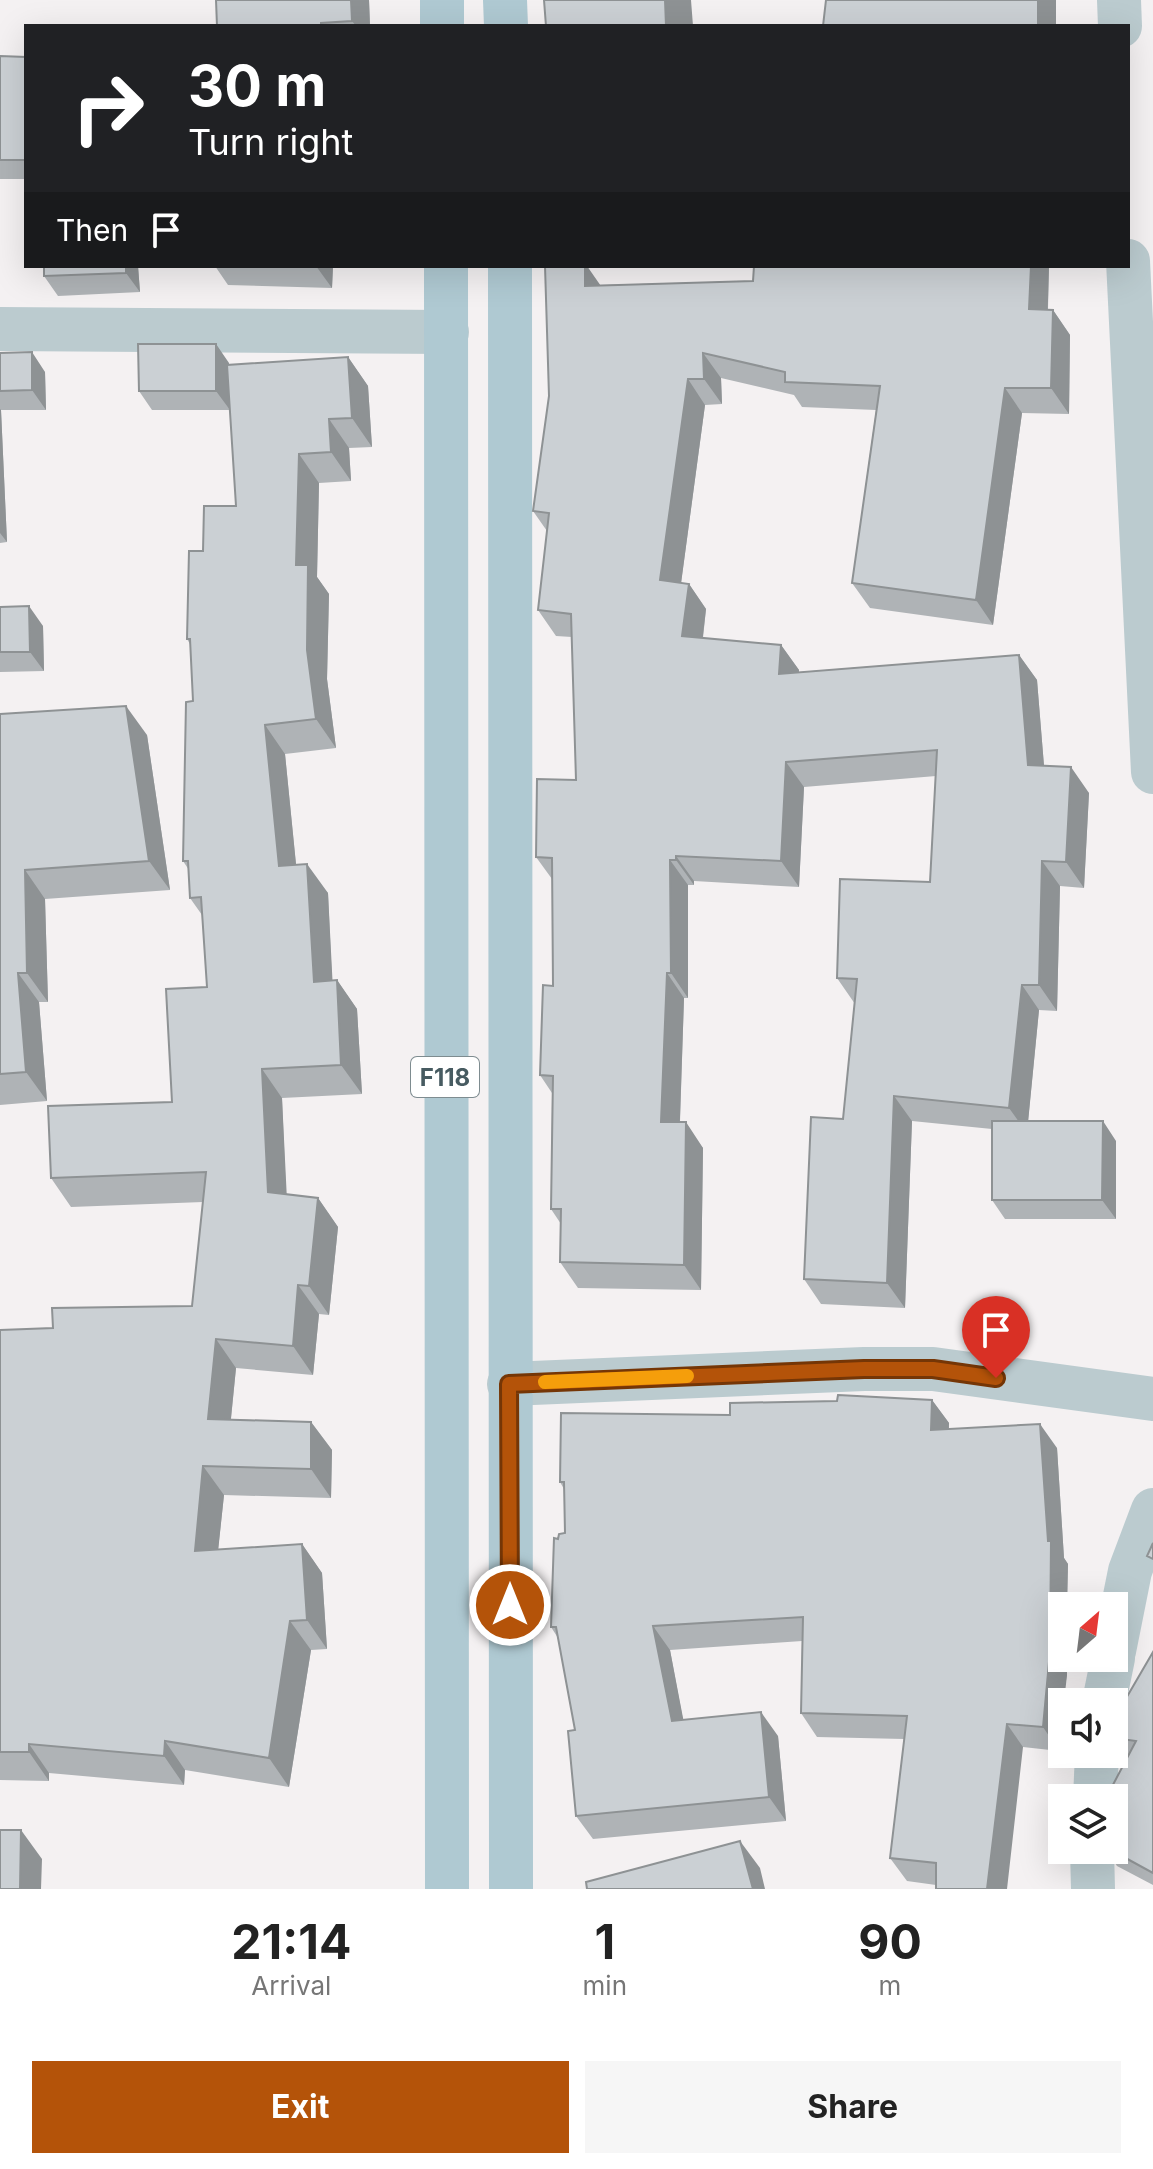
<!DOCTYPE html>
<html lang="en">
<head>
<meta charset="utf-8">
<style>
  body { margin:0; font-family:Inter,sans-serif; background:#f6f6f6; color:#222; height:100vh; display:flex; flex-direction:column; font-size:30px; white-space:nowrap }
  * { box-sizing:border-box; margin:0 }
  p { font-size:26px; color:#767676 }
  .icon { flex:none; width:44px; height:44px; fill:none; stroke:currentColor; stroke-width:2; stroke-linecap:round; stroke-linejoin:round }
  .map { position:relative; height:1889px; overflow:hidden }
  .sheet { display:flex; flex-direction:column; background:#fff; flex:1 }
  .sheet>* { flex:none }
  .banner { position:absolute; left:24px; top:24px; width:1106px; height:244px; border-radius:0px; box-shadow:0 8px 32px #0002; background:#202124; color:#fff; overflow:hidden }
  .needle { width:52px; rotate:28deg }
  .tools { position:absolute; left:1048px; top:1592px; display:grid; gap:16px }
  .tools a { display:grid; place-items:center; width:80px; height:80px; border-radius:0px; background:#fff; box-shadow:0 8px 32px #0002; font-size:40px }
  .pin { position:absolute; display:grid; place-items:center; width:68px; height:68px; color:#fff; margin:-82px -34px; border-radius:50% 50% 50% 0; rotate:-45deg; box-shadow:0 0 8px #0007 }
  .pin .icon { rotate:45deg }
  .me { position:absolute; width:88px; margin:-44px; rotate:0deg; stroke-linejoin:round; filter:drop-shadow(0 0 6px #0008) }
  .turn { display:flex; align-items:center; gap:28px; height:168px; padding:0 32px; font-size:36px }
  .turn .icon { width:104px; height:104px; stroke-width:2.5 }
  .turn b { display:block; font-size:56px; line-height:68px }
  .then { display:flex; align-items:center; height:76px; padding:0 32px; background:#0003; gap:16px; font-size:30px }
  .eta { display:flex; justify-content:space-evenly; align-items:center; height:136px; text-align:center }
  .eta b { font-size:48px; font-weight:700; line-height:56px }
  .primary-button { display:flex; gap:16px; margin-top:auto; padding:16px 32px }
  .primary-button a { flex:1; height:92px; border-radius:0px; background:#b45309; color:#fff; font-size:32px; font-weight:700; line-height:92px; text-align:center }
  .primary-button a+a { background:#f6f6f6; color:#222 }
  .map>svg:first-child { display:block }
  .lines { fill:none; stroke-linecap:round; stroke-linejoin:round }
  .street { stroke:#bbcbcf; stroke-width:44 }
  .primary { stroke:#afc9d2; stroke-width:44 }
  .wall { fill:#afb3b6 }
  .shaded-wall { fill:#8e9294 }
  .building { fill:#cbd0d4; stroke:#8e9294; stroke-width:2 }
  .route-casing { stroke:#753606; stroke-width:20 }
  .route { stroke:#b45309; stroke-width:14 }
  .slow { stroke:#f59e0b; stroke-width:14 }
  .labels { text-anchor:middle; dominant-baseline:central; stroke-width:7; stroke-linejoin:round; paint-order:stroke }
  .shield { fill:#fff; stroke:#7e8c90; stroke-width:2 }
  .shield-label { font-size:24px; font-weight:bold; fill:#475b61 }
</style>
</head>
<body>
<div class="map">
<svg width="1153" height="1889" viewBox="0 0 1153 1889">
  <rect width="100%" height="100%" fill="#f4f1f2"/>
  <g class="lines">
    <path class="street" d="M 1119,0 L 1120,26
      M 1128,261 L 1153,772
      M 0,329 L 447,332
      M 509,1384 L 864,1369 L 933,1369 L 1153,1399
      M 1114,1651 L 1130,1571 L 1153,1510
      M 1104,1702 L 1113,1658
      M 1095,1798 L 1097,1754
      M 1092,1850 L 1093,1889"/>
    <path class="primary" d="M 442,0 L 442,26
      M 505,0 L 506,26
      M 446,266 L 447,1889
      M 510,266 L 511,1889"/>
  </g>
  <path class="wall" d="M 369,0 L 370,26 L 217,26 Z
    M 0,56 L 26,57 L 26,179 L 0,179 Z
    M 44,266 L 138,266 L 140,292 L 58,296 L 44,276 Z
    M 215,266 L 333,266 L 332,288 L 228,285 Z
    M 1049,266 L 1048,309 L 1053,310 L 1070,335 L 1069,414 L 1022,413 L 993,625 L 870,608 L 852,583 L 876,410 L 802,407 L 794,395 L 721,378 L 722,404 L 705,405 L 681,583 L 689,584 L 706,609 L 703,638 L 781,645 L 799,670 L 799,672 L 1019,655 L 1037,680 L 1044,766 L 1089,793 L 1084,888 L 1060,886 L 1057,1011 L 1039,1010 L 1028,1121 L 1116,1141 L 1116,1219 L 1005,1219 L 992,1200 L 992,1129 L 912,1121 L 905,1308 L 821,1304 L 804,1279 L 843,1119 L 855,1004 L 837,978 L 930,882 L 936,776 L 804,787 L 799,887 L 694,881 L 694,885 L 688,885 L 688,998 L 684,998 L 680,1122 L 703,1148 L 701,1290 L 578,1288 L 560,1262 L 561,1224 L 551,1209 L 552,1093 L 540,1075 L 553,986 L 552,879 L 536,857 L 576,780 L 572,637 L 556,636 L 538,610 L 547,531 L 533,511 L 600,285 L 753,281 Z
    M 216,344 L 229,365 L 348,357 L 368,386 L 372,447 L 349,448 L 351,481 L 319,483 L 317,577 L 329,594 L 327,679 L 336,748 L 285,754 L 296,865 L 328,893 L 332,981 L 337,980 L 357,1009 L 362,1094 L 282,1098 L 286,1194 L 318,1198 L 338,1227 L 329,1315 L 319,1314 L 313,1375 L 236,1368 L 231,1419 L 311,1422 L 332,1450 L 331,1498 L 224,1495 L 218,1550 L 302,1544 L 322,1573 L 327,1649 L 311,1650 L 289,1787 L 185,1770 L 184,1785 L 49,1773 L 49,1781 L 0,1780 L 0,1330 L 53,1328 L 192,1306 L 203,1202 L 71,1207 L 51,1178 L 172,1102 L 207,987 L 202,915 L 190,898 L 189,870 L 183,861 L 193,701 L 190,644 L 187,639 L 203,551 L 236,506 L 230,410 L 152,410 L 139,391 Z
    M 0,353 L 45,372 L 46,410 L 1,410 L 7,542 L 0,543 Z
    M 0,607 L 43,626 L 44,671 L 0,672 Z
    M 0,714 L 147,735 L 170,890 L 45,899 L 48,1002 L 39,1002 L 47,1101 L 0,1105 Z
    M 932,1400 L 949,1423 L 949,1429 L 1057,1448 L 1064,1558 L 1068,1564 L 1067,1606 L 1062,1606 L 1062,1658 L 1067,1658 L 1067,1675 L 1062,1702 L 1062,1722 L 1059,1751 L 1023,1747 L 936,1885 L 907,1881 L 890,1858 L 904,1739 L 817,1737 L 801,1713 L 802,1641 L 670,1650 L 683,1720 L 778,1736 L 786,1821 L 593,1839 L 576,1816 L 575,1730 L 558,1638 L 551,1627 L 558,1539 L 565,1533 L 564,1489 L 560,1482 L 730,1415 Z
    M 1153,1652 L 1153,1885 L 1117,1866 L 1106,1850 L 1114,1850 L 1127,1758 L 1122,1758 L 1114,1747 L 1114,1719 Z"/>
  <path class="shaded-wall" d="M 351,0 L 369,0 L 370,26 L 356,26 L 352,21 Z
    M 665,0 L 691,0 L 693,26 L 666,26 Z
    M 1038,0 L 1056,0 L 1056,26 L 1038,26 Z
    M 126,266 L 138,266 L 140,292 L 126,273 Z
    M 316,266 L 333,266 L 332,288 Z
    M 585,266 L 587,266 L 603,289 L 585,286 Z
    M 1031,266 L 1049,266 L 1047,334 L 1029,309 Z
    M 1053,310 L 1070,335 L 1069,414 L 1051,388 Z
    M 216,344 L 229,363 L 230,410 L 216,391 Z
    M 32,352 L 45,372 L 46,410 L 32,390 Z
    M 703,353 L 721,378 L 722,404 L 704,379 Z
    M 348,357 L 368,386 L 372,447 L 352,418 Z
    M 688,379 L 705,405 L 678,606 L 660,580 Z
    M 1005,388 L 1022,413 L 993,625 L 976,600 Z
    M 0,409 L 1,410 L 7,542 L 0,533 Z
    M 329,419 L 349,448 L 351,481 L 331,452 Z
    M 299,454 L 319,483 L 317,577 L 329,594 L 327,679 L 336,748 L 316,719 L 296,565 Z
    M 689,584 L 706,609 L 700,661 L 682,636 Z
    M 29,606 L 43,626 L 44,671 L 30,652 Z
    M 781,645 L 799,670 L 796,699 L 779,674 Z
    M 1019,655 L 1037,680 L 1046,790 L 1028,765 Z
    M 126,706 L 147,735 L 170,890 L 149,861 Z
    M 265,725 L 285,754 L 299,894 L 279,866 Z
    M 786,762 L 804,787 L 799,887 L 781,861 Z
    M 1071,767 L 1089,793 L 1084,888 L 1066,862 Z
    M 676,856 L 694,881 L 694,885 L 676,860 Z
    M 670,860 L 688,885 L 688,998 L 671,973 Z
    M 1042,861 L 1060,886 L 1057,1011 L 1039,985 Z
    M 307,864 L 328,893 L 334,1010 L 314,982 Z
    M 25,870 L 45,899 L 48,1002 L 27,973 Z
    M 18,973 L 39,1002 L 47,1101 L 26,1072 Z
    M 667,973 L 684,998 L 679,1147 L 661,1122 Z
    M 337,980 L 357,1009 L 362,1094 L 341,1065 Z
    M 1022,985 L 1039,1010 L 1027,1133 L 1009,1108 Z
    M 262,1069 L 282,1098 L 288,1221 L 268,1192 Z
    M 894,1096 L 912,1121 L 905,1308 L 887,1283 Z
    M 1103,1121 L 1116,1141 L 1116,1219 L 1102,1200 Z
    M 686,1122 L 703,1148 L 701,1290 L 684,1265 Z
    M 318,1198 L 338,1227 L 329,1315 L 309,1286 Z
    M 298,1285 L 319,1314 L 313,1375 L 293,1346 Z
    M 216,1339 L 236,1368 L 228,1447 L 208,1419 Z
    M 932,1400 L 949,1423 L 948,1453 L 931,1430 Z
    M 311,1422 L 332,1450 L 331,1498 L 311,1469 Z
    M 1040,1424 L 1057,1448 L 1064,1558 L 1068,1564 L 1067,1606 L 1062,1606 L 1062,1658 L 1067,1658 L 1067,1675 L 1064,1702 L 1062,1702 L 1062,1722 L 1059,1751 L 1043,1727 L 1048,1541 Z
    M 203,1466 L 224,1495 L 215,1580 L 195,1551 Z
    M 302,1544 L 322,1573 L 327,1649 L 307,1620 Z
    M 290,1621 L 311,1650 L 289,1787 L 269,1758 Z
    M 653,1626 L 670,1650 L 688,1744 L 672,1721 Z
    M 761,1712 L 778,1736 L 786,1821 L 769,1797 Z
    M 1007,1724 L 1023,1747 L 1007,1889 L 987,1889 Z
    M 165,1741 L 185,1770 L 184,1785 L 164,1756 Z
    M 29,1744 L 49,1773 L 49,1781 L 29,1752 Z
    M 21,1830 L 42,1859 L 41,1889 L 20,1889 Z
    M 740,1841 L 760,1868 L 765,1889 L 753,1889 Z"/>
  <path class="building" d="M 216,0 L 351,0 L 352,21 L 321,23 L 321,26 L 217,26 Z
    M 544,0 L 665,0 L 666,26 L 546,26 Z
    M 826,0 L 1038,0 L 1038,26 L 823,26 Z
    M 0,56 L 26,57 L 26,160 L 0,160 Z
    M 44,266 L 126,266 L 126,273 L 44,276 Z
    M 545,266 L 585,266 L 585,286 L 753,281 L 754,266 L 1031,266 L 1029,309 L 1053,310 L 1051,388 L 1005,388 L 976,600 L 852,583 L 880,386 L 785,382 L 785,372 L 703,353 L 704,379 L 688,379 L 660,580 L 689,584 L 682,636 L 781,645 L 779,674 L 1019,655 L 1028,765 L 1071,767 L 1066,862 L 1042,861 L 1039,985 L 1022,985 L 1009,1108 L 894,1096 L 887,1283 L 804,1279 L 811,1117 L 843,1119 L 857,979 L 837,978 L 840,879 L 930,882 L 937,750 L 786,762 L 781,861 L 676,856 L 676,860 L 670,860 L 671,973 L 667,973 L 661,1122 L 686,1122 L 684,1265 L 560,1262 L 561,1209 L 551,1209 L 553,1076 L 540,1075 L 543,985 L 553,986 L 552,858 L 536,857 L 537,779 L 576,780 L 571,614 L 538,610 L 549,513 L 533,511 L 549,396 Z
    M 138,344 L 216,344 L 216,391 L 139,391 Z
    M 32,352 L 32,390 L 0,391 L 0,353 Z
    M 348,357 L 352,418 L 329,419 L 331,452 L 299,454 L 296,565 L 308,565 L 307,650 L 316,719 L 265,725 L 279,866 L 307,864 L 314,982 L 337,980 L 341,1065 L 262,1069 L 268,1192 L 318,1198 L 309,1286 L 298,1285 L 293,1346 L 216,1339 L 208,1419 L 311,1422 L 311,1469 L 203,1466 L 195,1551 L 302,1544 L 307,1620 L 290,1621 L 269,1758 L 165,1741 L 164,1756 L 29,1744 L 29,1752 L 0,1752 L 0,1330 L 53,1328 L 52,1308 L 192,1306 L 206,1172 L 51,1178 L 48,1106 L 172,1102 L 166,989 L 207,987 L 201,897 L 190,898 L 188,861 L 183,861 L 186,702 L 193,701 L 190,639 L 187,639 L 189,551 L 203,551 L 204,506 L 236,506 L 227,365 Z
    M 29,606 L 30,652 L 0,652 L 0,607 Z
    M 126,706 L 149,861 L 25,870 L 27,973 L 18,973 L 26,1072 L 0,1074 L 0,714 Z
    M 992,1121 L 1103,1121 L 1102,1200 L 992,1200 Z
    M 838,1395 L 932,1400 L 931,1430 L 1040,1424 L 1048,1541 L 1051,1541 L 1050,1651 L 1043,1727 L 1007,1724 L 987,1889 L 936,1889 L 936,1863 L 890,1858 L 907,1716 L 801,1713 L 803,1617 L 653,1626 L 672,1721 L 761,1712 L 769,1797 L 576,1816 L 568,1731 L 575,1730 L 556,1627 L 551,1627 L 554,1538 L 558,1539 L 559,1534 L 565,1533 L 564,1482 L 560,1482 L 561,1413 L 730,1415 L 730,1403 L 837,1401 Z
    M 1153,1543 L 1153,1559 L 1147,1556 Z
    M 1153,1652 L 1153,1873 L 1111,1850 L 1114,1850 L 1114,1798 L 1106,1798 L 1136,1741 L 1114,1738 L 1114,1719 Z
    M 0,1830 L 21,1830 L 20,1889 L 0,1889 Z
    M 740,1841 L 753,1889 L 587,1889 L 586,1882 Z"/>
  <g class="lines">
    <defs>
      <path id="route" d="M 510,1605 L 509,1384 L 864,1369 L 933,1369 L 996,1378"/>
    </defs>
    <use href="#route" class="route-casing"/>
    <use href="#route" class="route"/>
    <path class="slow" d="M 545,1382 L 687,1376"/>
  </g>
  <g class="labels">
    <rect class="shield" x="411" y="1057" width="68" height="40" rx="6"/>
    <g class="shield-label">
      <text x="445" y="1077">F118</text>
    </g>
  </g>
</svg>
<div class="tools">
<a><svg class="needle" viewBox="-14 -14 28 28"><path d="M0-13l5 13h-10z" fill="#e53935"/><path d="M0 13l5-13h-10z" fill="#767676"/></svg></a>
<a><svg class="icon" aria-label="sound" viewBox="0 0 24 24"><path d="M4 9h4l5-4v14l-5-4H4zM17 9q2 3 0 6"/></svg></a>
<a><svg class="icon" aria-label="layers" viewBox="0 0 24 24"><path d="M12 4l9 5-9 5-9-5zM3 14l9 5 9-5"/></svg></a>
</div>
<div class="pin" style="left:996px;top:1378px;background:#d93025"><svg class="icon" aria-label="arrive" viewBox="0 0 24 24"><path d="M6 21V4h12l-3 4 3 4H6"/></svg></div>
<svg class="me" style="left:510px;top:1605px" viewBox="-20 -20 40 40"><circle r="17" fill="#b45309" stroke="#fff" stroke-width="3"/><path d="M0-11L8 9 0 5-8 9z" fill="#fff"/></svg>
<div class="banner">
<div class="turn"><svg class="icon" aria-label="right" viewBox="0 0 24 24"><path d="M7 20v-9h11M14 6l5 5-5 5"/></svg><div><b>30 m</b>Turn right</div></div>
<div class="then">Then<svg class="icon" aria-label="arrive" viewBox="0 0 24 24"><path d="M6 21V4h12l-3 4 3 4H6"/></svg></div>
</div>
</div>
<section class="sheet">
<div class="eta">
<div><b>21:14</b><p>Arrival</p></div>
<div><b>1</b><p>min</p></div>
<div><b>90</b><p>m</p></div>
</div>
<div class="primary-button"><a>Exit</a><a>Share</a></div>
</section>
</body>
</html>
